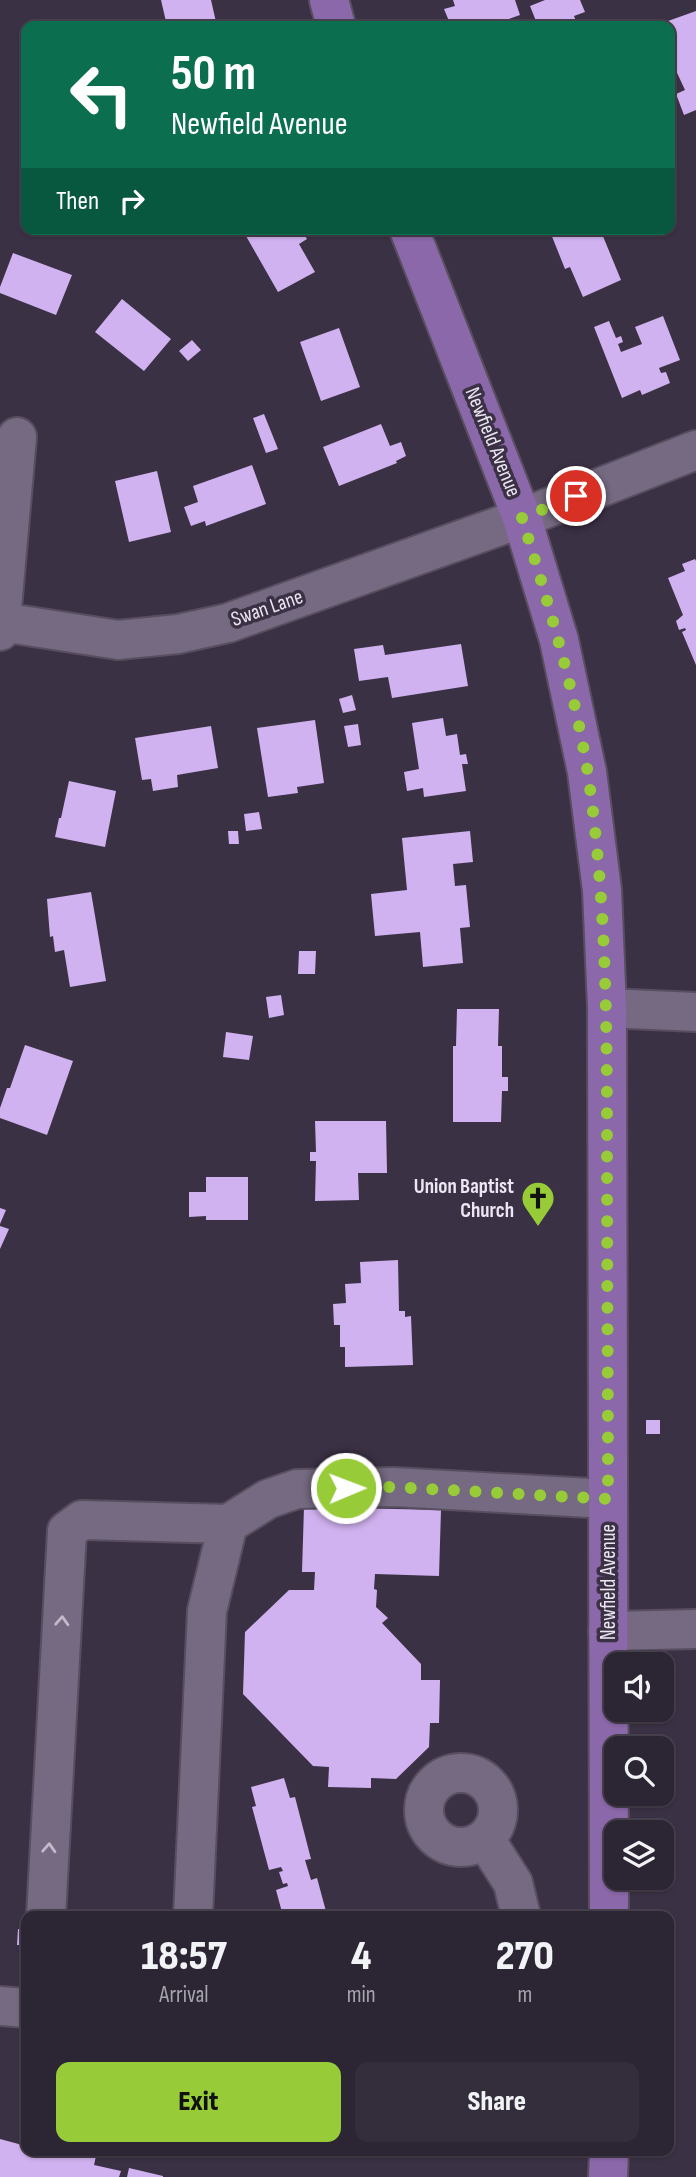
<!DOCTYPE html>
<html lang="en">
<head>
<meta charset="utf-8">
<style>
  body { margin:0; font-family:"Sofia Sans Condensed",sans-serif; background:#342d3c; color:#f1f3f6; height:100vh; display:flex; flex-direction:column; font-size:26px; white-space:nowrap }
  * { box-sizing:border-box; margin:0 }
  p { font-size:23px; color:#a6a5ac }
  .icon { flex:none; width:38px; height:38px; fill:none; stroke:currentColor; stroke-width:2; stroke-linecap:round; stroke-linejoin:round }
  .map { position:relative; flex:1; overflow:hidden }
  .panel { position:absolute; left:21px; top:1911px; width:653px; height:245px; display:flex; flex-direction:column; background:#2c2534; border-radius:14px; box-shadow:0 2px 5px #0004,0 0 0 2px #48424f }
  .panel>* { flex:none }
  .hud { position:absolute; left:21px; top:21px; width:654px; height:214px; border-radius:14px; box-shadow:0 2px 5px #0004,0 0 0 2px #48424f; background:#0b6e4f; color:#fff; overflow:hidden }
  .tools { position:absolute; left:604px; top:1652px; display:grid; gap:14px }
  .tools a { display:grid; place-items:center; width:70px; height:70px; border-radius:14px; background:#2c2534; box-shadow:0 2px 5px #0004,0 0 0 2px #48424f; font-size:35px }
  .pin { position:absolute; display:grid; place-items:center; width:60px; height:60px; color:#fff; margin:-30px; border:4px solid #fff; border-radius:50%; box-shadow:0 2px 7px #0007 }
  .me { position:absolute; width:77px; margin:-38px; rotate:89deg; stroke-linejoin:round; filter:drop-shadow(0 0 5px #0008) }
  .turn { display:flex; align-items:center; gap:24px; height:147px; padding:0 35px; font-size:32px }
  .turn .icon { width:91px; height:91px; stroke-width:2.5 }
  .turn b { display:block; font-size:49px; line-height:60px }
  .then { display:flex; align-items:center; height:66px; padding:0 35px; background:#0003; gap:14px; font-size:26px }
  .eta { display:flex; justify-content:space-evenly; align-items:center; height:119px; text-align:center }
  .eta b { font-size:42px; font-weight:800; line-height:49px }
  .action { display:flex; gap:14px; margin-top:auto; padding:14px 35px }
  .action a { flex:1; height:80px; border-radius:14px; background:#97cc38; color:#111; font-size:28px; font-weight:800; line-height:80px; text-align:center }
  .action a+a { background:#342d3c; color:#f1f3f6 }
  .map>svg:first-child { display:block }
  .building { fill:#d1b2f0 }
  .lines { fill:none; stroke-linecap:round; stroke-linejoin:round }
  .minor-casing { stroke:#574e5f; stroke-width:42 }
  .major-casing { stroke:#574e5f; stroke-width:42 }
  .minor { stroke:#756a81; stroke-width:38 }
  .major { stroke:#8b68aa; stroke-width:38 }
  .oneway { stroke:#c2baca }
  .route { stroke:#97cc38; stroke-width:12; stroke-dasharray:0 21.6 }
  .labels { text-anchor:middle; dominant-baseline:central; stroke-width:7; stroke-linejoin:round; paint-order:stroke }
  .street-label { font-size:21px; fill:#ece5f2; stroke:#3b3145 }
  .poi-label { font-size:21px; font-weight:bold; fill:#ece5f2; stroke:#3b3145; text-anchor:end }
</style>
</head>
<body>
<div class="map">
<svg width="696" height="2177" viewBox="0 0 696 2177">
  <rect width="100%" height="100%" fill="#3b3145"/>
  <path class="building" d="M 161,0 L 211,0 L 216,22 L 197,26 L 167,26 Z
    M 453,0 L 515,0 L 520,15 L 489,26 L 451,26 L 444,9 L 455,6 Z
    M 545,0 L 580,0 L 585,12 L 574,16 L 577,24 L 570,26 L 538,26 L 530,6 Z
    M 696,11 L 696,110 L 684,115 L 676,94 L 685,90 L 672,62 L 677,60 L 672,47 L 670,48 L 670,26 L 654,26 Z
    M 242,229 L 301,229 L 307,239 L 299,244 L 315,272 L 278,292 Z
    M 549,229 L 600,229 L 621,280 L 583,297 L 570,267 L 565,269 Z
    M 13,253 L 72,275 L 56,315 L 0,293 L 0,287 Z
    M 122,299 L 171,339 L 144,371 L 95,332 Z
    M 663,316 L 680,360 L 659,368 L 661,373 L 666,372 L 670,383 L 642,395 L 640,390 L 622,398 L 594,327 L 609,321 L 616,338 L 621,336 L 623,342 L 618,344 L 621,352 L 642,344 L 635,327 Z
    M 339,328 L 360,387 L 321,401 L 300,342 Z
    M 192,340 L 201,350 L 188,361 L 179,351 Z
    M 264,414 L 278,449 L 266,453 L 253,418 Z
    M 381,424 L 390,446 L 401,442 L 406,456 L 396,461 L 397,463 L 339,486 L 323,447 Z
    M 252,465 L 266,504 L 206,526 L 205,521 L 191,526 L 184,507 L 198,502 L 193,486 Z
    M 157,471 L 171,532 L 129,542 L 115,481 Z
    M 695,559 L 696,561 L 696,665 L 682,632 L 686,630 L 685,628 L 679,630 L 676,621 L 683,615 L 668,578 L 685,571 L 682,564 Z
    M 461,644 L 468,686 L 392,698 L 388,677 L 359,681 L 354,649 L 383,645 L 385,655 Z
    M 352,695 L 356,710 L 343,713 L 339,699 Z
    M 443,718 L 446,736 L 457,734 L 460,755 L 466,754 L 468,764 L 462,764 L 466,791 L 424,797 L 423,788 L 407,791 L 404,772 L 419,769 L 412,723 Z
    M 315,720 L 324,783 L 297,787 L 298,793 L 268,797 L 257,728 Z
    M 358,724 L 361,745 L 348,747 L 344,726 Z
    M 211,726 L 218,768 L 177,775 L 178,787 L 153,791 L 151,779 L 142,780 L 135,738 Z
    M 69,781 L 116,791 L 105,847 L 55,837 L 59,818 L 61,818 Z
    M 259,812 L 262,829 L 246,831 L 244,814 Z
    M 228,831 L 238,831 L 239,844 L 229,844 Z
    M 470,831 L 473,862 L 453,864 L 455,886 L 466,885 L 470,927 L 460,928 L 463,963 L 423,967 L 420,932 L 375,936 L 371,894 L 407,890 L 402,838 Z
    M 91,892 L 106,981 L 70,987 L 64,950 L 55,952 L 53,936 L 50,937 L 47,899 Z
    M 299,951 L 316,951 L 315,974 L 298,974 Z
    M 281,995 L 284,1015 L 269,1018 L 266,997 Z
    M 457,1009 L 499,1009 L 498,1046 L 502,1046 L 502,1077 L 508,1077 L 508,1091 L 502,1091 L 501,1122 L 453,1122 L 453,1046 L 456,1046 Z
    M 226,1032 L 253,1036 L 249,1060 L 223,1057 Z
    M 25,1045 L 73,1061 L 47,1135 L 0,1118 L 0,1108 L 7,1088 L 10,1088 Z
    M 315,1121 L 386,1121 L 387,1173 L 358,1173 L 359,1200 L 315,1201 L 316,1161 L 310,1161 L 310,1152 L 316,1152 Z
    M 206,1177 L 248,1177 L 248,1220 L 206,1220 L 206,1216 L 189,1217 L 189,1192 L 206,1192 Z
    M 0,1208 L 6,1210 L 0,1224 Z
    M 0,1226 L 9,1229 L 0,1249 Z
    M 398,1260 L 399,1311 L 405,1311 L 405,1317 L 411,1316 L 413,1365 L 345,1367 L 345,1347 L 340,1347 L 340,1325 L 334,1325 L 333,1304 L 346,1303 L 345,1284 L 361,1283 L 360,1262 Z
    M 646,1420 L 660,1420 L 660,1434 L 646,1434 Z
    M 304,1507 L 441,1510 L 439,1576 L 375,1574 L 374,1589 L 377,1590 L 376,1607 L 388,1618 L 382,1623 L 421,1664 L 421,1680 L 440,1680 L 439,1723 L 430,1723 L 429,1747 L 396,1779 L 371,1778 L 371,1788 L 328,1787 L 329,1767 L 313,1766 L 243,1694 L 245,1632 L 289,1590 L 314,1590 L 315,1572 L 302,1572 Z
    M 284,1778 L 290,1798 L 295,1797 L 311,1859 L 305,1860 L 311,1880 L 317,1878 L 327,1915 L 283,1916 L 276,1890 L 288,1886 L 287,1883 L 283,1884 L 279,1872 L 283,1871 L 281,1867 L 269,1870 L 252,1807 L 256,1806 L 251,1787 Z
    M 18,1929 L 26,1929 L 26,1945 L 17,1945 Z
    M 19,1948 L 26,1948 L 26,1964 L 19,1964 Z
    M 0,2139 L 26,2146 L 26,2151 L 31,2151 L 30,2155 L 36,2157 L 38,2151 L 64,2158 L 66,2151 L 93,2151 L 96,2156 L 94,2165 L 121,2171 L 119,2177 L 0,2177 Z
    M 129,2168 L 163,2176 L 163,2177 L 127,2177 Z"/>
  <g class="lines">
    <defs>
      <path id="minor" d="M 2,622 L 118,640 L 178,634 L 228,623 L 522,518 L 696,450
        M 0,631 L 17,437
        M 607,1008 L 696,1012
        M 608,1631 L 696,1629
        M424 1810a37 37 0 1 1 74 0a37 37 0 1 1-74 0Z
        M 485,1839 L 513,1883 L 521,1916
        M 46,1916 L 67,1531 L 82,1520 L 228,1524 L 268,1499 L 297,1489 L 394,1487 L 608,1499
        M 193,1916 L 207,1611 L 228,1524
        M 0,2006 L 26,2008"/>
      <path id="major" d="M 329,0 L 336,26
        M 409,229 L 522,518 L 559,640 L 587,772 L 602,890 L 607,1008 L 609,1916
        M 608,2177 L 609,2151"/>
    </defs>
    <use href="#minor" class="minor-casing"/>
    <use href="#major" class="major-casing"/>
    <use href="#minor" class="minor"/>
    <use href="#major" class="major"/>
  </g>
  <defs><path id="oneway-chevron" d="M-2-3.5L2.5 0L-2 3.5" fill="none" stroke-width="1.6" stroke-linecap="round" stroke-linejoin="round" transform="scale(1.75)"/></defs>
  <g class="oneway">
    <use href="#oneway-chevron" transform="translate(62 1621) rotate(-87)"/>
    <use href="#oneway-chevron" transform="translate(49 1848) rotate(-87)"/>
  </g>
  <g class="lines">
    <path class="route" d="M 346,1488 L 394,1487 L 608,1499 C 608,1381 607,1262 607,1144 C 607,1020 606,897 588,774 C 574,687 548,602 522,518 L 576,496"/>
  </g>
  <defs>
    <symbol id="church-pin" viewBox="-11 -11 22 30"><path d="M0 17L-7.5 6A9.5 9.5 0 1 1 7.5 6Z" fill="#97cc38" stroke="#3b3145"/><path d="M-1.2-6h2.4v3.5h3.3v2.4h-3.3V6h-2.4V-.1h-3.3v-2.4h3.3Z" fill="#111"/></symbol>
  </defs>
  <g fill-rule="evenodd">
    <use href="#church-pin" x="519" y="1179" width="38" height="52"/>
  </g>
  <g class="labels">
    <g class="street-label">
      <text transform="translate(493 442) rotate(68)">Newfield Avenue</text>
      <text transform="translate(267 608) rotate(-19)">Swan Lane</text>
      <text transform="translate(608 1582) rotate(-90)">Newfield Avenue</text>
    </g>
    <g class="poi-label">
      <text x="514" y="1186">Union Baptist<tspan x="514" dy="24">Church</tspan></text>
    </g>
  </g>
</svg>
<div class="tools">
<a><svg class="icon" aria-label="sound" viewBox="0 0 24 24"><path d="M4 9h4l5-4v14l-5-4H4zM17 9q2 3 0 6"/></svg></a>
<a><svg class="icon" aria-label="search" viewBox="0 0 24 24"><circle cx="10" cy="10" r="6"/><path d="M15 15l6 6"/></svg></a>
<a><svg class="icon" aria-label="layers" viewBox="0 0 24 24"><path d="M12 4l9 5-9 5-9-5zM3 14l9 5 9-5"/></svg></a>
</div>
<div class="pin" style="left:576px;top:496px;background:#d93025"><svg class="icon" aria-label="arrive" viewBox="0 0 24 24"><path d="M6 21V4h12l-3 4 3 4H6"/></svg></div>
<svg class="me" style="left:346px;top:1488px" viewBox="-20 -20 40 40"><circle r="17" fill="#97cc38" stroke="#fff" stroke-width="3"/><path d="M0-11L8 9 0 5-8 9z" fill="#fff"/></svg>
<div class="hud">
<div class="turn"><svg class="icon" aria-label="left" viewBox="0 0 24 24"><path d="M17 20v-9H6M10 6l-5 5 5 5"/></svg><div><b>50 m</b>Newfield Avenue</div></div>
<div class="then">Then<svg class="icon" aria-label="right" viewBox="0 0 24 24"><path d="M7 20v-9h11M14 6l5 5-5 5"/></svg></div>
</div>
<section class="panel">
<div class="eta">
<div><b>18:57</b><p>Arrival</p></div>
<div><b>4</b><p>min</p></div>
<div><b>270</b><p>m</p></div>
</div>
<div class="action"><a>Exit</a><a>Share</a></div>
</section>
</div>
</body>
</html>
